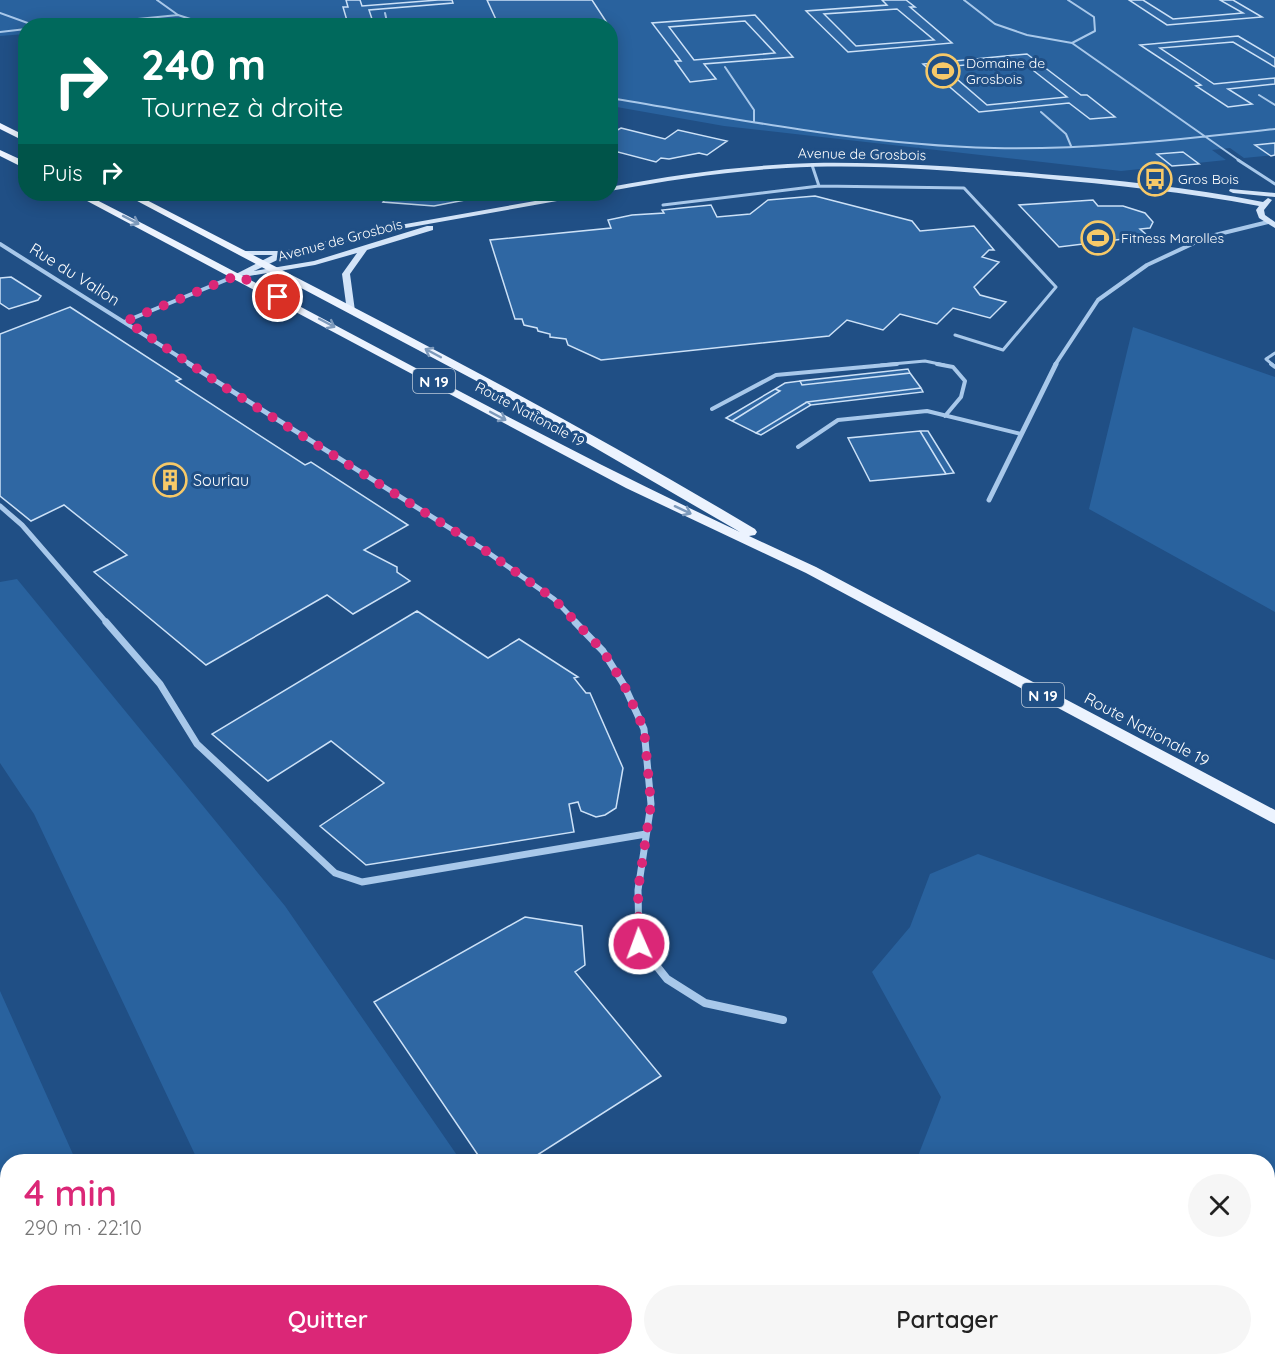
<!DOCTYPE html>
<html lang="fr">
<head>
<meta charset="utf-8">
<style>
  body { margin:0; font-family:Quicksand,sans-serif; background:#f6f6f6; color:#222; height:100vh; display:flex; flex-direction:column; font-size:22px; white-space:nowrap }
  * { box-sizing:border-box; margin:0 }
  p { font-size:20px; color:#767676 }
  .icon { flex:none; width:33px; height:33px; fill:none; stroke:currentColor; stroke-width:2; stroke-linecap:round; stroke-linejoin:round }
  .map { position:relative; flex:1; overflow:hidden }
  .panel { position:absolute; left:0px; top:1154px; width:1275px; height:212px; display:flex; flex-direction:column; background:#fff; border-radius:24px 24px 0 0; box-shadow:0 3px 15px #0003 }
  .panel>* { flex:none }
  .banner { position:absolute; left:18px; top:18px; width:600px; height:183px; border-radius:24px; box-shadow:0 3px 15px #0003; background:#00695c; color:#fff; overflow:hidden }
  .pin { position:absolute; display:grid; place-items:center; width:51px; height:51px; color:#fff; margin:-26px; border:3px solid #fff; border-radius:50%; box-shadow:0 2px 6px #0007 }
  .me { position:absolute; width:66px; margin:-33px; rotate:358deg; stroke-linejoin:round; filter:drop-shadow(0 0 4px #0008) }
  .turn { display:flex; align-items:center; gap:21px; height:126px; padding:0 24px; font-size:27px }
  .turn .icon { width:78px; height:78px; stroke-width:2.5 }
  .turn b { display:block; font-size:42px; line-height:51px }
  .then { display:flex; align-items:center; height:57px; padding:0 24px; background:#0003; gap:12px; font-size:22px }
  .round { display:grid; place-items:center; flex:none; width:63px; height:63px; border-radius:32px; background:#f6f6f6 }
  .headline { display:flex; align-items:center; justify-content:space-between; height:102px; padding:0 24px }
  h1 { font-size:36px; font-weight:600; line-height:45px; color:#db2777 }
  .action { display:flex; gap:12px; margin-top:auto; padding:12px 24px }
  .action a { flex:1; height:69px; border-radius:36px; background:#db2777; color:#fff; font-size:24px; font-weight:600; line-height:69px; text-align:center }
  .action a+a { background:#f6f6f6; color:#222 }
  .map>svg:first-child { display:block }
  .green { fill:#29629e }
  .building { fill:#2f67a3; stroke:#cce1f7; stroke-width:1.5; fill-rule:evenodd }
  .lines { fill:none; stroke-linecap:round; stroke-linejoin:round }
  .lane-far2 { stroke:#a8c8ea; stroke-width:2 }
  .lane-far1 { stroke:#a8c8ea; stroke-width:3 }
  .lane { stroke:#a8c8ea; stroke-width:4 }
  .street-far3 { stroke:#a8c8ea; stroke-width:4 }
  .street-far2 { stroke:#a8c8ea; stroke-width:5 }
  .street-far1 { stroke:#a8c8ea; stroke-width:7 }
  .street { stroke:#a8c8ea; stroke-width:8 }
  .secondary { fill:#d3e4f8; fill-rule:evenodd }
  .primary { fill:#ecf3fe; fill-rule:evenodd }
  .oneway { stroke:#7c99bb }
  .route { stroke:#db2777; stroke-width:10; stroke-dasharray:0 18 }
  .labels { text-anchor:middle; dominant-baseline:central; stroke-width:6; stroke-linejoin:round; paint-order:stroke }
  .far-poi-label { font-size:14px; fill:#fff; stroke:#204f85; text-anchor:start }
  .far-street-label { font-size:14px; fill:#fff; stroke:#204f85 }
  .shield { fill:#204f85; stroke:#bccada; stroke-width:1.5 }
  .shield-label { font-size:15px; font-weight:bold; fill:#fff }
  .street-label { font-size:16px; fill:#fff; stroke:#204f85 }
  .poi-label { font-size:16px; fill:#fff; stroke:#204f85; text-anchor:start }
</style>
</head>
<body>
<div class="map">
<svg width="1275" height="1364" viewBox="0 0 1275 1364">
  <rect width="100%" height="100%" fill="#204f85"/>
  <path class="green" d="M 0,0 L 1275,0 L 1275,155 L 1244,158 L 1230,148 L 1212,150 L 1226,160 L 1121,171 L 724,126 L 611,106 L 610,26 L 26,26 L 25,34 L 0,36 Z
    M 1133,327 L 1275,377 L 1275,612 L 1089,509 Z
    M 17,579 L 285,906 L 461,1161 L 198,1161 L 34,814 L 0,763 L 0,582 Z
    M 978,854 L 1275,960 L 1275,1364 L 929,1364 L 933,1358 L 1268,1358 L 1268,1161 L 916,1161 L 941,1097 L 872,972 L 910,927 L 930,874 Z
    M 0,991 L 76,1161 L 8,1161 L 8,1358 L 149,1358 L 152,1364 L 0,1364 Z
    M 286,1358 L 597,1358 L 601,1364 L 289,1364 Z"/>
  <path class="building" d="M 346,0 L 360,0 L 362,6 L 438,0 L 452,0 L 453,3 L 369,10 L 373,22 L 348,24 L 343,7 L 348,7 Z
    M 487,0 L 592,0 L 609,26 L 499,26 Z
    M 882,0 L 906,0 L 915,7 L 910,7 L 952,43 L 848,52 L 806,11 L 887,5 ZM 897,9 L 934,40 L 856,46 L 824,14 Z
    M 1129,0 L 1143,0 L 1173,19 L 1243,13 L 1220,0 L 1233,0 L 1262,17 L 1167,25 Z
    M 755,15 L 793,57 L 704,64 L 716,79 L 690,82 L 675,61 L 681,61 L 652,23 ZM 745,21 L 775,53 L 694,60 L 669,27 Z
    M 1238,36 L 1275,58 L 1275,67 L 1233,42 L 1160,48 L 1214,84 L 1275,78 L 1275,84 L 1228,89 L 1252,104 L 1228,107 L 1196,86 L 1201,85 L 1140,45 Z
    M 1027,54 L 1081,95 L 1087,95 L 1115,117 L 1090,119 L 1069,103 L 979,112 L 923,64 ZM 1020,60 L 1067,97 L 987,105 L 943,67 Z
    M 621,128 L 665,139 L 678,130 L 727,141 L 707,155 L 699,153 L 669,159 L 661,158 L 656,162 L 610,150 L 610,134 Z
    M 1275,143 L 1275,155 L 1271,156 L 1255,145 Z
    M 1183,152 L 1199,164 L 1172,166 L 1157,154 Z
    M 331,194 L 389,194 L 386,198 L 326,197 Z
    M 389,194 L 496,194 L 434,206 L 383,202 Z
    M 815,196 L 912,221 L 920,231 L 974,226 L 994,250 L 989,250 L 982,257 L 999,262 L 974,287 L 980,295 L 1006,302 L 990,318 L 953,308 L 937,324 L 900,314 L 883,330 L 847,320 L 829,336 L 601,360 L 568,345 L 566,339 L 550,337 L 550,334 L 538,331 L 537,328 L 524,325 L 522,319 L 515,319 L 490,240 L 611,228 L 608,220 L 632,215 L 664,213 L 662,210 L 681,208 L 711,205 L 717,217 L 750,214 L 768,200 Z
    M 1093,200 L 1098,206 L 1123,206 L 1145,213 L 1153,222 L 1150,228 L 1140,229 L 1148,236 L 1059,247 L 1019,205 Z
    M 11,277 L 41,296 L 38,300 L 9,309 L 0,303 L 0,278 Z
    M 70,307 L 181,379 L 176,381 L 305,465 L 311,462 L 408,525 L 364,550 L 397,567 L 397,572 L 410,581 L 353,614 L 327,595 L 206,665 L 94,572 L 127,555 L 64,505 L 31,521 L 0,496 L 0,334 Z
    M 908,369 L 910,373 L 802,385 L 800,381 Z
    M 910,373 L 921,388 L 807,402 L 756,433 L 732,421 L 780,391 L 775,389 L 785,383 L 800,381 L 802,385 Z
    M 921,388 L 923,392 L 811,405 L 807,402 Z
    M 775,389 L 780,391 L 732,421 L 726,418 Z
    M 807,402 L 811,405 L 761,435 L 756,433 Z
    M 920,431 L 946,474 L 870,481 L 848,438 Z
    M 920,431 L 928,431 L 954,473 L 946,474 Z
    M 417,611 L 488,658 L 519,639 L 578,677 L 574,678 L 586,693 L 590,693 L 623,768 L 616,808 L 605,815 L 596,817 L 581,811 L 578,802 L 569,804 L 574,832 L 366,865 L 320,826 L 384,783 L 331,741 L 268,781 L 212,734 Z
    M 525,917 L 582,926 L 585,965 L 575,972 L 661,1076 L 528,1161 L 482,1161 L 374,1002 Z"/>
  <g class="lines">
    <path class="lane-far2" d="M 157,0 L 178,15 L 212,26
      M 964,0 L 995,24 L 1027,35 L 1072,43 L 1095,31 L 1094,17 L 1068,0
      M 0,13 L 36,26
      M 385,13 L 388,26
      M 67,26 L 178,15
      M 0,32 L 26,29
      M 1072,43 L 1240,161
      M 725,67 L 754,110 L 754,122
      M 1259,95 L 1275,105
      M 610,98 C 737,119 865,145 994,148 C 1088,150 1182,139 1275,129
      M 1041,112 L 1066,134 L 1071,146"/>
    <path class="lane-far1" d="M 1238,160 L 1275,184
      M 812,165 L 819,186
      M 663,205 L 819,186 L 964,188 L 1056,287 L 1003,350 L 955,335
      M 881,365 L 925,361 L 944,365
      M 1273,365 L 1266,359 L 1275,353"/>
    <path class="lane" d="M 937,364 L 953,367 L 965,381 L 961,397 L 945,416
      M 1271,364 L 1275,367
      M 712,409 L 776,375 L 897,364
      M 798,447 L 838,420 L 927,411 L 1021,434"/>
    <path class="street-far3" d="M 0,244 L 192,365
      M 126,321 L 238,275
      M 1055,365 L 1098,300 L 1147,265 L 1207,237 L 1268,222"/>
    <path class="street-far2" d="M 189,364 L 483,549 L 554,599 L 577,623
      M 989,500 L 1056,364
      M 0,506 L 22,525 L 107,623"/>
    <path class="street-far1" d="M 106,622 L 160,684 L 197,744 L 335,873 L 362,882 L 646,834
      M 575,622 L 603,651 L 624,685 L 644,729 L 651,804 L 638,890 L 639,944 L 644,950"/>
    <path class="street" d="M 643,949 L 667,979 L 705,1003 L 783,1020"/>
    <path class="secondary" d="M 814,163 C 890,162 966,167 1041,174 C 1116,180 1189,187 1263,202 L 1268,198 L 1272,200 L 1264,210 L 1265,215 L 1275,222 L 1275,228 L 1259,218 L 1256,210 L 1259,206 C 1186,192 1113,185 1039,178 C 955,171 870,163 786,168 C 727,171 669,180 610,191 L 610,187 C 678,174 745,165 814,163 Z
      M 1230,189 L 1275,193 L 1275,197 L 1233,193 L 1229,191 Z
      M 575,194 L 589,194 L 585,196 L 400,229 L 288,255 L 254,271 L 314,261 L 427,226 L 433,226 L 433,230 L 367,250 L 350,274 L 355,311 L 351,314 L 347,311 L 342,274 L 357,253 L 315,265 L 249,276 L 245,275 L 238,277 L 234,275 L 273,255 L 240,255 L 239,253 L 243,251 L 283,251 L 400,225 Z"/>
    <path class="primary" d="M 0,123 L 26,136 L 26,142 L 0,129 Z
      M 0,150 L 26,162 L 26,169 L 0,156 Z
      M 74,194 L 85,194 C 304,305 517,428 740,532 L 516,402 L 124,194 L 135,194 C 344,302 553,408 755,529 L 757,532 L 755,535 L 749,536 L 816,567 L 1275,810 L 1275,824 L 806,573 L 626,488 Z"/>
  </g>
  <defs><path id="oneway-shaft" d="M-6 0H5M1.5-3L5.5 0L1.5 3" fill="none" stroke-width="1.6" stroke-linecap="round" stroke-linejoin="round" transform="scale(1.5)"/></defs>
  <g class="oneway">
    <use href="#oneway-shaft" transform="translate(131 220) rotate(27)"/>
    <use href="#oneway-shaft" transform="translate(327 323) rotate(28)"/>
    <use href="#oneway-shaft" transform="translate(433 353) rotate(-152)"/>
    <use href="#oneway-shaft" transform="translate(498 416) rotate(28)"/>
    <use href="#oneway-shaft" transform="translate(683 510) rotate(25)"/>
  </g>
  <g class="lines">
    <path class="route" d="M 278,297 L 238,275 L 126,321 L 226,388 L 483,549 L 554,599 L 603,651 L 624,685 L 644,729 L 651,804 L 638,890 L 639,944"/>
  </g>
  <defs>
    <symbol id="stadium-ring" viewBox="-11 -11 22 22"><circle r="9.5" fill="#204f85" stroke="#f7c968" stroke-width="1.5"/><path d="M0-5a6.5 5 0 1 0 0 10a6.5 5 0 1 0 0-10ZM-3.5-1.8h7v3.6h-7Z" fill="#f7c968"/></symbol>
    <symbol id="bus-ring" viewBox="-11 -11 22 22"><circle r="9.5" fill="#204f85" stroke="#f7c968" stroke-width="1.5"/><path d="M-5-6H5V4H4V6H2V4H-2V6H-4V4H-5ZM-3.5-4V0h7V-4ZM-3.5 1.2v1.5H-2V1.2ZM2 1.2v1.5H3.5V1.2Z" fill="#f7c968"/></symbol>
    <symbol id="building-ring" viewBox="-11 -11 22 22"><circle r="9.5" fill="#204f85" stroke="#f7c968" stroke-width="1.5"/><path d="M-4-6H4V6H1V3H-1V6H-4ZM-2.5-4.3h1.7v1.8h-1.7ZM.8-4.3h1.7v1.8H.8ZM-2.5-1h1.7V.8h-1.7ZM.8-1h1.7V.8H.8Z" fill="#f7c968"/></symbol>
  </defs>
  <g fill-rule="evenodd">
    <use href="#stadium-ring" x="924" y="52" width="38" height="38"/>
    <use href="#bus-ring" x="1136" y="160" width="38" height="38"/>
    <use href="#stadium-ring" x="1079" y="219" width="38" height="38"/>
    <use href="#building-ring" x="151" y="461" width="38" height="38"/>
  </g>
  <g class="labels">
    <g class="far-poi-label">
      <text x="966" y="63">Domaine de<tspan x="966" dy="16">Grosbois</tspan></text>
      <text x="1178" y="179">Gros Bois</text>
      <text x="1121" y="238">Fitness Marolles</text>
    </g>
    <g class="far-street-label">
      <text transform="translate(862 154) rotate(1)">Avenue de Grosbois</text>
      <text transform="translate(340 240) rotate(-15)">Avenue de Grosbois</text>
      <text transform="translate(530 414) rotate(28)">Route Nationale 19</text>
    </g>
    <g class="shield">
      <rect x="413" y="369" width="42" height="24" rx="4.5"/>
      <rect x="1022" y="683" width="42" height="24" rx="4.5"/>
    </g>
    <g class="shield-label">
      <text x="434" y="381">N 19</text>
      <text x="1043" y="695">N 19</text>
    </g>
    <g class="street-label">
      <text transform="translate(75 274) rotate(32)">Rue du Vallon</text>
      <text transform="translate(1147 729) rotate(28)">Route Nationale 19</text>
    </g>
    <g class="poi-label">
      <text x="193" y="480">Souriau</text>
    </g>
  </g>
</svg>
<div class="pin" style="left:278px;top:297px;background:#d93025"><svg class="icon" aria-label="arrive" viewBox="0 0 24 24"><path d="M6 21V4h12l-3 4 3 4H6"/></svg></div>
<svg class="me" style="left:639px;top:944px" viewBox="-20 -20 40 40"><circle r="17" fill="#db2777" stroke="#fff" stroke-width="3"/><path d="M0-11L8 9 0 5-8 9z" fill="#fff"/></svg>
<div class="banner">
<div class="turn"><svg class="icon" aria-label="right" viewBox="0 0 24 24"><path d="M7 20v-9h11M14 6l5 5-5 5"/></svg><div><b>240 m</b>Tournez à droite</div></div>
<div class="then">Puis<svg class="icon" aria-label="right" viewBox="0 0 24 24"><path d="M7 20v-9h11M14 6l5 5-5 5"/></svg></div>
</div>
<section class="panel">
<div class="headline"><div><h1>4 min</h1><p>290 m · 22:10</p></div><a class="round"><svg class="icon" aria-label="close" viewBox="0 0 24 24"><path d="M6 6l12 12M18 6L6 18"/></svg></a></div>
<div class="action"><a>Quitter</a><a>Partager</a></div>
</section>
</div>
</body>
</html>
